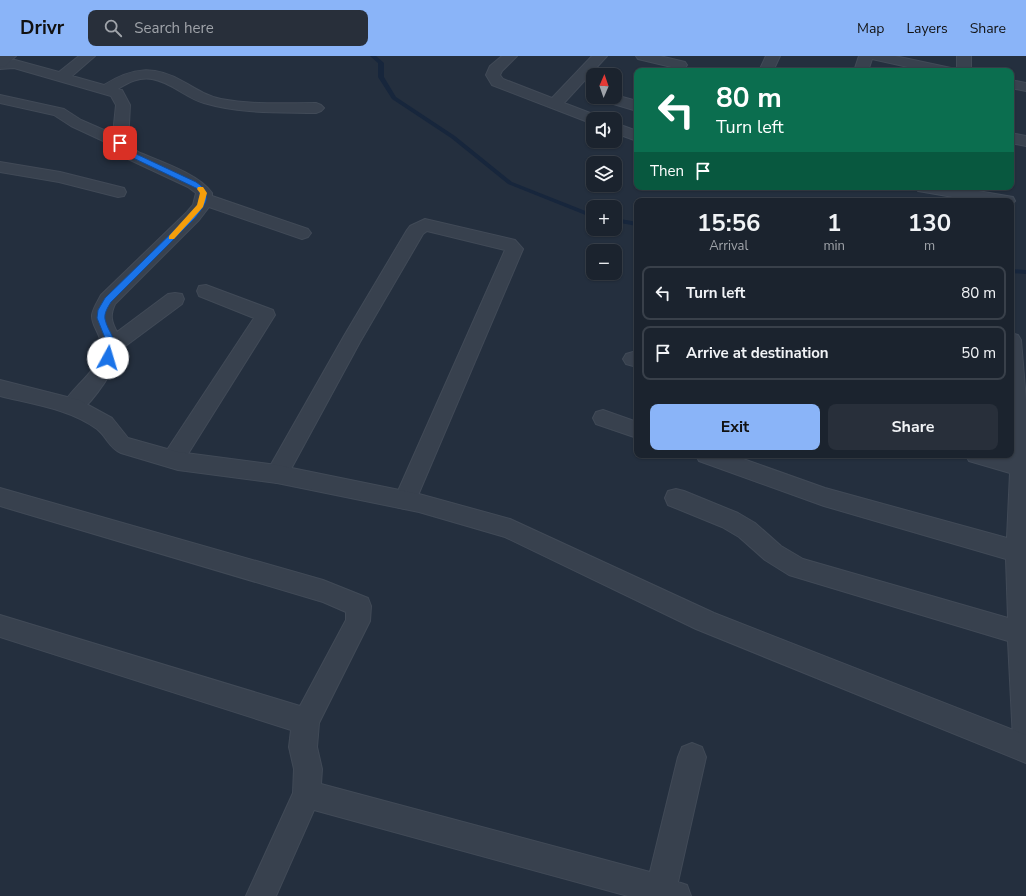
<!DOCTYPE html>
<html lang="en">
<head>
<meta charset="utf-8">
<style>
  body { margin:0; font-family:"Nunito Sans",sans-serif; background:#282f3a; color:#f1f3f6; height:100vh; display:flex; flex-direction:column; font-size:15px; white-space:nowrap }
  * { box-sizing:border-box; margin:0 }
  p { font-size:13px; color:#a0a4aa }
  .icon { flex:none; width:22px; height:22px; fill:none; stroke:currentColor; stroke-width:2; stroke-linecap:round; stroke-linejoin:round }
  .map { position:relative; flex:1; overflow:hidden }
  .drawer { position:absolute; left:634px; top:142px; width:380px; height:260px; display:flex; flex-direction:column; background:#1b232e; border-radius:8px; box-shadow:0 1px 3px #0004,0 0 0 1px #39404a }
  .drawer>* { flex:none }
  .top-card { position:absolute; left:634px; top:12px; width:380px; height:122px; border-radius:8px; box-shadow:0 1px 3px #0004,0 0 0 1px #39404a; background:#0b6e4f; color:#fff; overflow:hidden }
  .needle { width:26px; rotate:2deg }
  .tools { position:absolute; left:586px; top:12px; display:grid; gap:8px }
  .tools a { display:grid; place-items:center; width:36px; height:36px; border-radius:8px; background:#1b232e; box-shadow:0 1px 3px #0004,0 0 0 1px #39404a; font-size:20px }
  .pin { position:absolute; display:grid; place-items:center; width:34px; height:34px; color:#fff; margin:-17px; border-radius:8px; box-shadow:0 2px 6px #0006 }
  .me { position:absolute; width:44px; margin:-22px; rotate:6deg; stroke-linejoin:round; filter:drop-shadow(0 0 3px #0008) }
  .turn { display:flex; align-items:center; gap:14px; height:84px; padding:0 16px; font-size:18px }
  .turn .icon { width:52px; height:52px; stroke-width:2.5 }
  .turn b { display:block; font-size:28px; line-height:34px }
  .then { display:flex; align-items:center; height:38px; padding:0 16px; background:#0003; gap:8px; font-size:15px }
  .eta { display:flex; justify-content:space-evenly; align-items:center; height:68px; text-align:center }
  .eta b { font-size:24px; font-weight:700; line-height:28px }
  .cta { display:flex; gap:8px; margin-top:auto; padding:8px 16px }
  .cta a { flex:1; height:46px; border-radius:8px; background:#8ab4f8; color:#111; font-size:16px; font-weight:700; line-height:46px; text-align:center }
  .cta a+a { background:#282f3a; color:#f1f3f6 }
  ul { padding:0; list-style:none }
  li { display:flex; align-items:center; gap:12px; height:54px; margin:0 8px 6px; padding:0 8px; border:2px solid #39404a; border-radius:8px }
  li div { flex:1 }
  li b { display:block; font-size:15px }
  li em { font-style:normal }
  header { display:flex; align-items:center; gap:24px; box-sizing:border-box; height:56px; padding:0 20px; background:#8ab4f8; color:#111 }
  header strong { font-size:19px }
  nav { display:flex; gap:22px; margin-inline-start:auto; font-size:14px }
  .search { width:280px; height:36px; background:#282f3a; display:flex; align-items:center; gap:10px; box-sizing:border-box; padding:0 14px; border-radius:8px; color:#a0a4aa; font-size:15px }
  .map>svg:first-child { display:block }
  .lines { fill:none; stroke-linecap:round; stroke-linejoin:round }
  .stream { fill:#17263c; fill-rule:evenodd }
  .minor-casing { stroke:#414a57; stroke-width:2 }
  .tertiary-casing { stroke:#414a57; stroke-width:2 }
  .minor { fill:#38414e; fill-rule:evenodd }
  .tertiary { fill:#38414e; fill-rule:evenodd }
  .route { fill:#1a73e8; stroke:#114b97 }
  .slow { fill:#f59e0b }
</style>
</head>
<body>
<header>
<strong>Drivr</strong>
<div class="search"><svg class="icon" aria-label="search" viewBox="0 0 24 24"><circle cx="10" cy="10" r="6"/><path d="M15 15l6 6"/></svg>Search here</div>
<nav><a>Map</a><a>Layers</a><a>Share</a></nav>
</header>
<div class="map">
<svg width="1026" height="840" viewBox="0 0 1026 840">
  <rect width="100%" height="100%" fill="#242f3e"/>
  <g class="lines">
    <path class="stream" d="M 370,0 L 376,0 L 384,7 L 384,21 L 396,41 L 455,80 L 512,126 L 593,158 L 593,162 L 508,128 L 451,82 L 392,43 L 378,21 L 378,7 Z
      M 615,162 L 637,166 L 637,170 L 615,166 Z
      M 1011,213 L 1026,214 L 1026,218 L 1011,217 Z"/>
    <defs>
      <path id="minor" d="M 79,0 L 95,0 L 72,20 L 104,29 C 133,11 154,9 184,26 C 196,33 207,40 221,43 C 252,49 284,47 316,47 L 321,49 L 324,52 L 321,55 L 316,57 C 278,56 241,58 204,47 C 186,42 171,26 152,23 C 139,21 129,26 118,33 L 122,34 L 130,49 L 128,87 L 138,96 C 159,105 199,118 212,137 L 212,140 L 308,173 L 311,177 L 308,181 L 302,183 L 209,151 L 199,164 L 115,248 C 110,259 111,265 117,276 L 168,238 L 175,237 L 182,238 L 184,243 L 182,248 L 120,294 C 118,310 93,346 80,355 C 75,359 70,357 65,356 L 62,350 C 72,331 94,319 100,298 C 105,280 91,272 92,259 C 93,252 98,245 101,239 L 187,156 L 193,149 L 196,137 L 188,131 L 126,102 L 118,96 L 114,90 L 71,70 L 54,59 L 0,47 L 0,39 L 64,53 L 81,64 L 113,78 L 116,49 L 111,40 L 14,12 L 0,13 L 0,5 L 15,4 L 59,16 Z
        M 502,0 L 517,0 L 502,15 L 500,19 L 503,23 L 552,42 L 592,0 L 607,0 L 564,47 L 598,60 L 601,63 L 593,63 L 593,68 L 588,66 L 492,29 L 486,19 L 490,10 Z
        M 636,0 L 660,0 L 685,6 L 687,9 L 685,12 L 680,13 L 638,3 Z
        M 766,0 L 780,0 L 773,15 L 759,15 Z
        M 859,0 L 895,0 L 951,12 L 953,15 L 926,15 L 872,3 L 868,15 L 854,15 Z
        M 957,0 L 971,0 L 971,15 L 957,15 Z
        M 1011,24 L 1026,27 L 1026,35 L 1011,32 Z
        M 615,39 L 637,45 L 637,55 L 600,44 L 598,41 L 615,41 Z
        M 615,67 L 637,75 L 637,85 L 615,77 Z
        M 1011,77 L 1026,80 L 1026,90 L 1011,87 Z
        M 0,106 L 60,116 L 124,132 L 126,136 L 124,140 L 118,141 L 59,126 L 0,116 Z
        M 916,131 L 955,131 L 1007,140 L 1013,141 L 1015,145 L 1011,149 L 1011,145 L 976,145 L 924,136 L 918,135 Z
        M 425,163 L 515,184 L 523,193 L 413,451 L 405,453 L 397,451 L 394,444 L 505,194 L 427,175 L 423,178 L 360,286 L 285,424 L 277,427 L 269,424 L 266,418 L 269,412 L 344,280 L 407,174 L 410,170 Z
        M 206,229 L 273,254 L 275,259 L 181,409 L 173,412 L 165,409 L 162,403 L 165,397 L 254,262 L 199,240 L 197,235 L 199,230 Z
        M 1011,277 L 1018,279 L 1021,284 L 1026,344 L 1026,697 L 1016,694 L 1013,684 L 1008,585 L 789,519 L 765,504 L 739,481 L 722,471 L 668,449 L 665,442 L 668,435 L 676,433 L 684,435 L 738,457 L 755,467 L 781,490 L 803,503 L 1008,562 L 1006,503 L 824,450 L 699,405 L 696,399 L 732,399 L 825,432 L 1007,482 L 1010,417 L 969,405 L 966,399 L 1011,399 Z
        M 633,296 L 637,297 L 637,311 L 626,308 L 623,303 L 626,298 Z
        M 603,354 L 637,366 L 637,382 L 596,368 L 593,362 L 596,356 Z
        M 0,432 L 323,524 L 368,542 L 371,550 L 370,565 L 319,667 L 317,691 L 322,713 L 321,728 L 650,816 L 678,701 L 682,691 L 692,687 L 702,691 L 706,701 L 678,826 L 687,829 L 691,840 L 628,840 L 314,754 L 276,840 L 246,840 L 293,737 L 294,713 L 289,691 L 291,674 L 0,581 L 0,559 L 300,650 L 346,564 L 346,556 L 323,546 L 0,450 Z"/>
      <path id="tertiary" d="M 0,0 L 16,0 L 5,10 L 0,11 Z
        M 0,324 L 79,344 L 112,362 L 128,382 L 178,396 L 277,409 L 419,438 L 510,463 L 714,557 L 1026,679 L 1026,707 L 696,573 L 505,481 L 419,456 L 277,427 L 178,414 L 121,397 C 109,392 107,381 97,373 C 70,353 32,348 0,340 Z"/>
    </defs>
    <use href="#minor" class="minor-casing"/>
    <use href="#tertiary" class="tertiary-casing"/>
    <use href="#minor" class="minor"/>
    <use href="#tertiary" class="tertiary"/>
  </g>
  <path class="route" d="M 118,85 L 123,85 L 127,92 L 134,97 L 196,126 C 214,138 206,148 195,162 L 111,246 C 108,251 104,257 105,263 C 108,277 118,282 113,298 C 112,302 112,304 108,305 L 104,302 L 107,291 L 105,282 L 97,262 L 98,254 L 105,242 L 190,159 C 196,151 204,143 198,133 L 129,100 L 122,95 L 117,87 Z"/>
  <path class="slow" d="M 198,131 L 203,131 L 207,137 L 203,151 L 174,183 L 169,183 L 169,180 L 197,149 L 200,137 L 197,133 Z"/>
</svg>
<div class="tools">
<a><svg class="needle" viewBox="-14 -14 28 28"><path d="M0-13l5 13h-10z" fill="#e53935"/><path d="M0 13l5-13h-10z" fill="#a0a4aa"/></svg></a>
<a><svg class="icon" aria-label="sound" viewBox="0 0 24 24"><path d="M4 9h4l5-4v14l-5-4H4zM17 9q2 3 0 6"/></svg></a>
<a><svg class="icon" aria-label="layers" viewBox="0 0 24 24"><path d="M12 4l9 5-9 5-9-5zM3 14l9 5 9-5"/></svg></a>
<a>+</a>
<a>−</a>
</div>
<div class="pin" style="left:120px;top:87px;background:#d93025"><svg class="icon" aria-label="arrive" viewBox="0 0 24 24"><path d="M6 21V4h12l-3 4 3 4H6"/></svg></div>
<svg class="me" style="left:108px;top:302px" viewBox="-20 -20 40 40"><circle r="19" fill="#fff"/><path d="M0-13L10 11 0 6-10 11z" fill="#1a73e8"/></svg>
<div class="top-card">
<div class="turn"><svg class="icon" aria-label="left" viewBox="0 0 24 24"><path d="M17 20v-9H6M10 6l-5 5 5 5"/></svg><div><b>80 m</b>Turn left</div></div>
<div class="then">Then<svg class="icon" aria-label="arrive" viewBox="0 0 24 24"><path d="M6 21V4h12l-3 4 3 4H6"/></svg></div>
</div>
<section class="drawer">
<div class="eta">
<div><b>15:56</b><p>Arrival</p></div>
<div><b>1</b><p>min</p></div>
<div><b>130</b><p>m</p></div>
</div>
<ul>
<li><svg class="icon" aria-label="left" viewBox="0 0 24 24"><path d="M17 20v-9H6M10 6l-5 5 5 5"/></svg><div><b>Turn left</b></div><em>80 m</em></li>
<li><svg class="icon" aria-label="arrive" viewBox="0 0 24 24"><path d="M6 21V4h12l-3 4 3 4H6"/></svg><div><b>Arrive at destination</b></div><em>50 m</em></li>
</ul>
<div class="cta"><a>Exit</a><a>Share</a></div>
</section>
</div>
</body>
</html>
